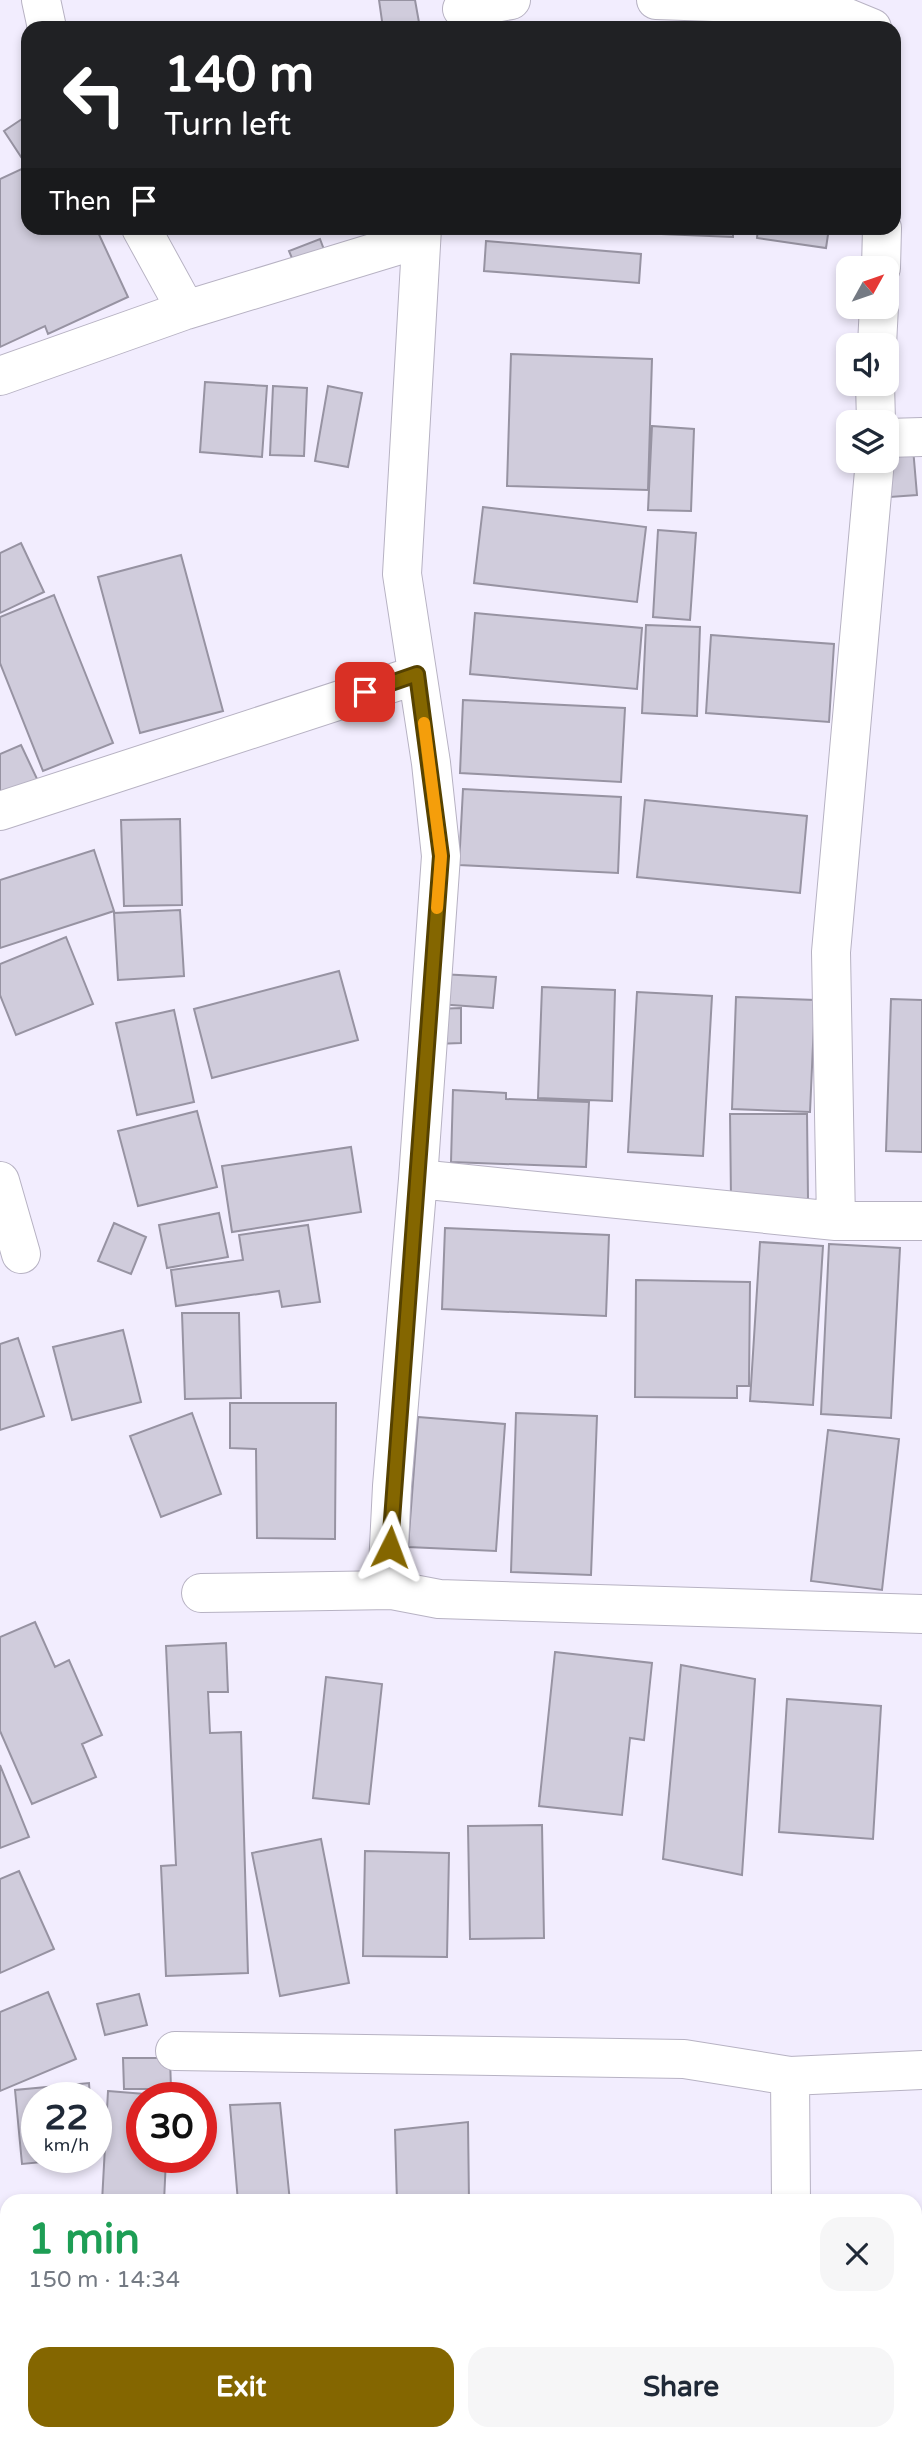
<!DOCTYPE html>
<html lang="en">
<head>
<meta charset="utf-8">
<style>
  body { margin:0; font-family:"Varela Round",sans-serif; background:#f6f6f7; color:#1f2937; height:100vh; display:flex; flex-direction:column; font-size:26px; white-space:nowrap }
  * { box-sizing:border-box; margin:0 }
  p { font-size:23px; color:#747a83 }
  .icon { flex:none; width:38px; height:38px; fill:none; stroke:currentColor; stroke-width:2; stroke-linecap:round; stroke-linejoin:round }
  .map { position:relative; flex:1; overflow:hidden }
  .sheet { position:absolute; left:0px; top:2194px; width:922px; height:247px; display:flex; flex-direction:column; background:#fff; border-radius:21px 21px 0 0; box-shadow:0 4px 10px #0003 }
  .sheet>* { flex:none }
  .guide { position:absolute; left:21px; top:21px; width:880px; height:214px; border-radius:21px; box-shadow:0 4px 10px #0003; background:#202124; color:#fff; overflow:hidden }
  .needle { width:46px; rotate:50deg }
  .fabs { position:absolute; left:836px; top:256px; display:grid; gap:14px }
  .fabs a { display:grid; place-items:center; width:63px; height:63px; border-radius:14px; background:#fff; box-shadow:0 4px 10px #0003; font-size:35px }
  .speed { position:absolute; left:21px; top:2082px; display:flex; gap:14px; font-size:35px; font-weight:700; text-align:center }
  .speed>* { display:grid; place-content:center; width:91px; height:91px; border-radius:50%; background:#fff; box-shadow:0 4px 10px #0003; line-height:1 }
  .speed small { font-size:18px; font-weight:400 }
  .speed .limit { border:10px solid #d22; background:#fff; color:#111 }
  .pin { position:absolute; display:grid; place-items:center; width:60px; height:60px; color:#fff; margin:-30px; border-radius:14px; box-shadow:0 4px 10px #0006 }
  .me { position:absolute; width:77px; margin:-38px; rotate:3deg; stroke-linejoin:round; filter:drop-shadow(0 0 5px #0008) }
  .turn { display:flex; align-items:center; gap:24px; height:147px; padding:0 28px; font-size:32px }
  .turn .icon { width:91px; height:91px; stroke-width:2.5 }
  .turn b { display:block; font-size:49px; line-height:60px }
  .then { display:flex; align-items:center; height:66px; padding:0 28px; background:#0003; gap:14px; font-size:26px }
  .round { display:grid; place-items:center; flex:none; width:74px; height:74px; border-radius:21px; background:#f6f6f7 }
  .summary { display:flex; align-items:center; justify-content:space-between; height:119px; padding:0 28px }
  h1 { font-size:42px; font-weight:800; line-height:52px; color:#1e9e55 }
  .primary-button { display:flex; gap:14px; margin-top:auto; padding:14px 28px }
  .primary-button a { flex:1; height:80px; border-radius:21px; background:#846600; color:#fff; font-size:28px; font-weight:800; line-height:80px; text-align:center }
  .primary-button a+a { background:#f6f6f7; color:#1f2937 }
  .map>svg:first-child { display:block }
  .building { fill:#d0ccdc; stroke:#9793a2; stroke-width:2 }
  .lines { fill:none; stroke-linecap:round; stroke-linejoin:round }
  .street-casing { stroke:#b7b2c3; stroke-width:40 }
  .street { stroke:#fff; stroke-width:38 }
  .route-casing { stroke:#564200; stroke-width:18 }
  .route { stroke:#846600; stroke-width:12 }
  .slow { stroke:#f59e0b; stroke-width:12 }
</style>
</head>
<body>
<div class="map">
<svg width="922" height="2441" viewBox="0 0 922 2441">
  <rect width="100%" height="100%" fill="#f2edfe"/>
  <path class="building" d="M 379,0 L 415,0 L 420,28 L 383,28 Z
    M 28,115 L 28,165 L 27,166 L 4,131 Z
    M 28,166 L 28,228 L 96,228 L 128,297 L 48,334 L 45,326 L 0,347 L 0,179 Z
    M 580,228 L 651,228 L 651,232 L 580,232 Z
    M 663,228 L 733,228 L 733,237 L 662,234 Z
    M 758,228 L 829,228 L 826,248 L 757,238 Z
    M 320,239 L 329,263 L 299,275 L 289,251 Z
    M 486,241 L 641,254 L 639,283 L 484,271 Z
    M 511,354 L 652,359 L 648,490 L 507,486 Z
    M 205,382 L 267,386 L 262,457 L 200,452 Z
    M 273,386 L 307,388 L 304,456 L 270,455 Z
    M 328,386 L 362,393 L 348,467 L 315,461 Z
    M 652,426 L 694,429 L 691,511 L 648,510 Z
    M 913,448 L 917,495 L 890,497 L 887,450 Z
    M 483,507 L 646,527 L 637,602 L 474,583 Z
    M 658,530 L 696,533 L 690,620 L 653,617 Z
    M 21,543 L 44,592 L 0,613 L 0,553 Z
    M 181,555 L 223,711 L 140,733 L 98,577 Z
    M 54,595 L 113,743 L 43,771 L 0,663 L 0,617 Z
    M 475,613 L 642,628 L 637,689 L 470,674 Z
    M 646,625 L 700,627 L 697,716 L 642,713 Z
    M 711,635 L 834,644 L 829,722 L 706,713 Z
    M 463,700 L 625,708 L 621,782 L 460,773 Z
    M 21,745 L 38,781 L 0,799 L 0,754 Z
    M 463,789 L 621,797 L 618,873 L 459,865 Z
    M 645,800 L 807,816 L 800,893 L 637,877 Z
    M 180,819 L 182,905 L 124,906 L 121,820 Z
    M 94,850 L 114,911 L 0,948 L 0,880 Z
    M 180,910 L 184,976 L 118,980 L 114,913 Z
    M 66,937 L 93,1004 L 16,1035 L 0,995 L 0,964 Z
    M 339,971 L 358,1040 L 212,1078 L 194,1009 Z
    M 440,974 L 496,977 L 493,1008 L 438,1004 Z
    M 542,987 L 615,990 L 612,1101 L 538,1098 Z
    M 637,992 L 712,996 L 703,1156 L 628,1152 Z
    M 736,997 L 815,1000 L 810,1112 L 732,1109 Z
    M 891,999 L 922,1000 L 922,1152 L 886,1151 Z
    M 461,1008 L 461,1043 L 435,1044 L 435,1009 Z
    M 174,1010 L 194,1102 L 137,1115 L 116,1023 Z
    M 453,1090 L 506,1093 L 506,1099 L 589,1102 L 586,1167 L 451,1162 Z
    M 197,1111 L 217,1187 L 138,1206 L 118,1131 Z
    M 730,1114 L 807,1114 L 808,1199 L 731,1199 Z
    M 351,1147 L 361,1212 L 232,1232 L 222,1166 Z
    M 219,1213 L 228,1257 L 167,1268 L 159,1225 Z
    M 114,1223 L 146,1237 L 131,1274 L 98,1261 Z
    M 308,1225 L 320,1302 L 282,1307 L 279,1291 L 176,1306 L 171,1270 L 243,1260 L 239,1235 Z
    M 445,1228 L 609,1235 L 606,1316 L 442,1309 Z
    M 760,1242 L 823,1246 L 813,1405 L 750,1401 Z
    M 829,1244 L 900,1248 L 891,1418 L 821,1414 Z
    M 636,1280 L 750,1282 L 749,1386 L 737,1386 L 737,1398 L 635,1397 Z
    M 182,1313 L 239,1313 L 241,1398 L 185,1399 Z
    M 123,1330 L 141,1402 L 72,1420 L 53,1347 Z
    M 18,1338 L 44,1416 L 0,1430 L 0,1344 Z
    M 230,1403 L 336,1403 L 335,1539 L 257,1538 L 256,1449 L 230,1448 Z
    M 192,1413 L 221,1494 L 161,1517 L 130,1436 Z
    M 516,1413 L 597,1416 L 591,1575 L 511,1572 Z
    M 418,1417 L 505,1424 L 496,1551 L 408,1547 Z
    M 828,1430 L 899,1439 L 882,1590 L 811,1581 Z
    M 35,1622 L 55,1667 L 69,1660 L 102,1735 L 82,1744 L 96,1777 L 32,1804 L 0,1731 L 0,1637 Z
    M 226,1643 L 228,1692 L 208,1692 L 210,1733 L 241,1732 L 248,1973 L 166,1976 L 161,1866 L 176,1865 L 166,1646 Z
    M 555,1652 L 652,1663 L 644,1740 L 630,1738 L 622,1815 L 539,1806 Z
    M 681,1665 L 755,1679 L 742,1875 L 663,1859 Z
    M 326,1677 L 382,1684 L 369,1804 L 313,1798 Z
    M 787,1699 L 881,1706 L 873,1839 L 779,1832 Z
    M 0,1765 L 29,1837 L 0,1848 Z
    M 542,1825 L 544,1938 L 470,1939 L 468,1826 Z
    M 321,1839 L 349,1983 L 280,1996 L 252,1853 Z
    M 365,1851 L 449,1853 L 447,1957 L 363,1956 Z
    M 19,1871 L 54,1949 L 0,1973 L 0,1879 Z
    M 48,1992 L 76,2059 L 0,2091 L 0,2012 Z
    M 139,1994 L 147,2025 L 105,2035 L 97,2004 Z
    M 123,2058 L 170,2058 L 171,2089 L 124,2089 Z
    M 89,2083 L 90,2098 L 37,2098 L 37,2158 L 84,2158 L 22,2164 L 15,2090 Z
    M 108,2091 L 170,2096 L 142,2098 L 142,2158 L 166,2158 L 164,2202 L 102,2202 Z
    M 280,2103 L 290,2202 L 238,2202 L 230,2105 Z
    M 468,2122 L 469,2202 L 397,2202 L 395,2130 Z
    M 119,2434 L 196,2434 L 197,2441 L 121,2441 Z
    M 301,2434 L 362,2434 L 363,2441 L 302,2441 Z
    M 465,2434 L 529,2434 L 530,2441 L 443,2441 Z
    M 562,2434 L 629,2434 L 631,2441 L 563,2441 Z
    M 666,2434 L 741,2434 L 742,2441 L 667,2441 Z"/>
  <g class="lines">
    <defs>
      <path id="street" d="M 41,0 L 47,28
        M 656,0 L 775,4 L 828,10 L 872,28
        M 462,9 L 511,0
        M 141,228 L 186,310
        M 881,268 L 882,228
        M 877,345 L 879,306
        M 0,376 L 186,310 L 419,239
        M 875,383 L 876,422
        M 887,438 L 922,437
        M 0,811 L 417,675
        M 418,1179 L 836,1221 L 922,1221
        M 0,1181 L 21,1254
        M 836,1221 L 831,952 L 875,460
        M 392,1590 L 388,1567 L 392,1486 L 418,1179 L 441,856 L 431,763 L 402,574 L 422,228
        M 201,1593 L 392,1590 L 439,1599 L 922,1614
        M 175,2051 L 684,2059 L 790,2076 L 922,2070
        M 790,2076 L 791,2202
        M 0,2299 L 7,2297
        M 0,2343 L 7,2364
        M 33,2434 L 36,2441
        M 820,2434 L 821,2441"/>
    </defs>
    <use href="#street" class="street-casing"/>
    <use href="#street" class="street"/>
  </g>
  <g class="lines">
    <defs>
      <path id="route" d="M 365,692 L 417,674 L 441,856 L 390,1547"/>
    </defs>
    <use href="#route" class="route-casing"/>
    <use href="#route" class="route"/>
    <path class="slow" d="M 424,723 L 441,856 L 437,908"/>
  </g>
</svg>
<div class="fabs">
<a><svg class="needle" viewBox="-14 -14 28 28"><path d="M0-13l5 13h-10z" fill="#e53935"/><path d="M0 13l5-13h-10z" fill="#747a83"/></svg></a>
<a><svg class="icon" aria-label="sound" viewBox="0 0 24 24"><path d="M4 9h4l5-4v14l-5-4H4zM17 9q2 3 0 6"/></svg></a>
<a><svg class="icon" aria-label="layers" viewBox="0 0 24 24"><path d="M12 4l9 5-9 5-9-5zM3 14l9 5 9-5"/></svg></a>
</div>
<div class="speed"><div>22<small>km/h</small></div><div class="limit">30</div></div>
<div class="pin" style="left:365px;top:692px;background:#d93025"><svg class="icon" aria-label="arrive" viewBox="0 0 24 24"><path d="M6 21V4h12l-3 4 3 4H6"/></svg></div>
<svg class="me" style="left:390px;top:1547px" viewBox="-20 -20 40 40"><path d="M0-17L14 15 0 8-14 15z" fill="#846600" stroke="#fff" stroke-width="4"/></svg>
<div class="guide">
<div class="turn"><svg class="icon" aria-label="left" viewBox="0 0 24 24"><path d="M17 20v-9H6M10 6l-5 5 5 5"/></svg><div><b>140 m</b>Turn left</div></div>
<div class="then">Then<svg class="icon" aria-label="arrive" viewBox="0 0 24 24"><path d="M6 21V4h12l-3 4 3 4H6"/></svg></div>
</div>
<section class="sheet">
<div class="summary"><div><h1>1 min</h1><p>150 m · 14:34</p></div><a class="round"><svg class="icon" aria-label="close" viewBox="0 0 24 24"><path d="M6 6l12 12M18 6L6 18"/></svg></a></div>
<div class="primary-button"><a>Exit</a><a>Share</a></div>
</section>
</div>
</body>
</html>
